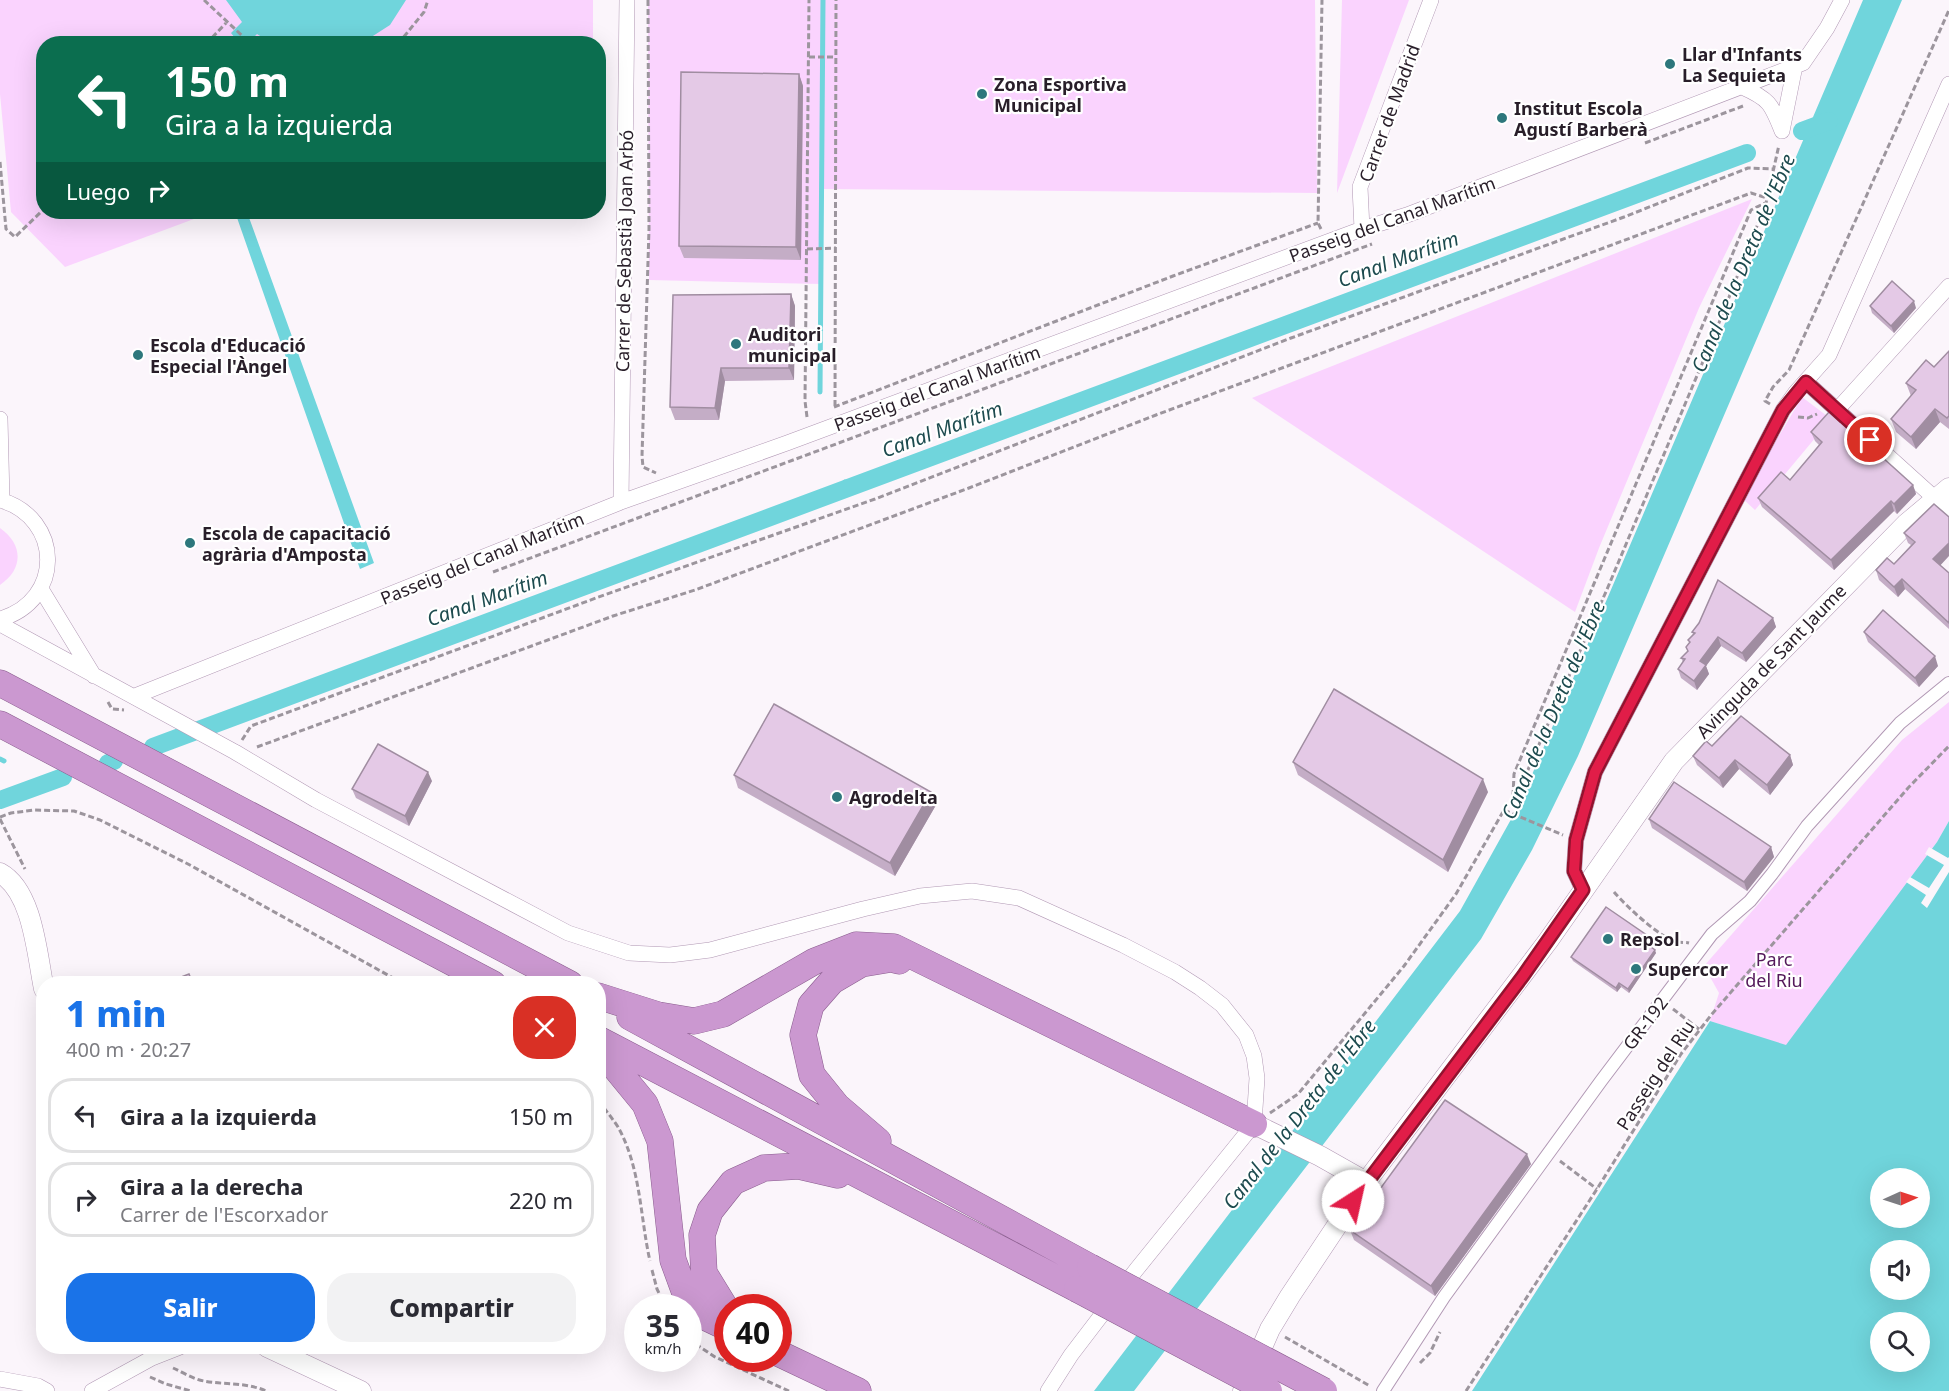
<!DOCTYPE html>
<html lang="es">
<head>
<meta charset="utf-8">
<style>
  body { margin:0; font-family:"Noto Sans",sans-serif; background:#f2f2f3; color:#2b2b33; height:100vh; display:flex; flex-direction:column; font-size:22px; white-space:nowrap }
  * { box-sizing:border-box; margin:0 }
  p { font-size:20px; color:#7c7c81 }
  .icon { flex:none; width:33px; height:33px; fill:none; stroke:currentColor; stroke-width:2; stroke-linecap:round; stroke-linejoin:round }
  .map { position:relative; flex:1; overflow:hidden }
  .side { position:absolute; left:36px; top:976px; width:570px; height:378px; display:flex; flex-direction:column; background:#fff; border-radius:24px; box-shadow:0 6px 24px #0002 }
  .side>* { flex:none }
  .guide { position:absolute; left:36px; top:36px; width:570px; height:183px; border-radius:24px; box-shadow:0 6px 24px #0002; background:#0b6e4f; color:#fff; overflow:hidden }
  .needle { width:39px; rotate:87deg }
  .controls { position:absolute; left:1870px; top:1168px; display:grid; gap:12px }
  .controls a { display:grid; place-items:center; width:60px; height:60px; border-radius:50%; background:#fff; box-shadow:0 6px 24px #0002; font-size:30px }
  .speed { position:absolute; left:624px; top:1294px; display:flex; gap:12px; font-size:30px; font-weight:700; text-align:center }
  .speed>* { display:grid; place-content:center; width:78px; height:78px; border-radius:50%; background:#fff; box-shadow:0 6px 24px #0002; line-height:1 }
  .speed small { font-size:15px; font-weight:400 }
  .speed .limit { border:9px solid #d22; background:#fff; color:#111 }
  .pin { position:absolute; display:grid; place-items:center; width:51px; height:51px; color:#fff; margin:-26px; border:3px solid #fff; border-radius:50%; box-shadow:0 2px 6px #0007 }
  .me { position:absolute; width:66px; margin:-33px; rotate:35deg; stroke-linejoin:round; filter:drop-shadow(0 0 4px #0008) }
  .turn { display:flex; align-items:center; gap:21px; height:126px; padding:0 30px; font-size:27px }
  .turn .icon { width:78px; height:78px; stroke-width:2.5 }
  .turn b { display:block; font-size:42px; line-height:51px }
  .then { display:flex; align-items:center; height:57px; padding:0 30px; background:#0003; gap:12px; font-size:22px }
  .round { display:grid; place-items:center; flex:none; width:63px; height:63px; border-radius:24px; background:#f2f2f3 }
  .overview { display:flex; align-items:center; justify-content:space-between; height:102px; padding:0 30px }
  h1 { font-size:36px; font-weight:800; line-height:45px; color:#1a73e8 }
  .button { display:flex; gap:12px; margin-top:auto; padding:12px 30px }
  .button a { flex:1; height:69px; border-radius:24px; background:#1a73e8; color:#fff; font-size:24px; font-weight:800; line-height:69px; text-align:center }
  .button a+a { background:#f2f2f3; color:#2b2b33 }
  ul { padding:0; list-style:none }
  li { display:flex; align-items:center; gap:18px; height:75px; margin:0 12px 9px; padding:0 18px; border:3px solid #e1e1e2; border-radius:24px }
  li div { flex:1 }
  li b { display:block; font-size:22px }
  li em { font-style:normal }
  .map>svg:first-child { display:block }
  .green { fill:#fad3fe }
  .water { fill:#70d5dc; fill-rule:evenodd }
  .pier { fill:#fbf5fb }
  .lines { fill:none; stroke-linecap:round; stroke-linejoin:round }
  .stream { stroke:#70d5dc; stroke-width:5 }
  .canal { stroke:#70d5dc; stroke-width:18 }
  .pedestrian-casing { stroke:#b198b4; stroke-width:14 }
  .minor-casing { stroke:#b198b4; stroke-width:16 }
  .tertiary-casing { stroke:#b198b4; stroke-width:21 }
  .trunk-casing { stroke:#8a5d8e; stroke-width:27 }
  .path { stroke:#9c959d; stroke-width:3; stroke-dasharray:6 3; stroke-linecap:butt }
  .pedestrian { stroke:#fff; stroke-width:12 }
  .minor { stroke:#fff; stroke-width:15 }
  .tertiary { stroke:#fff; stroke-width:20 }
  .trunk { stroke:#cb98d0; stroke-width:26 }
  .trunk-bridge-casing { stroke:#8a5d8e; stroke-width:27; stroke-linecap:butt }
  .trunk-bridge { stroke:#cb98d0; stroke-width:26 }
  .wall { fill:#c4adc6 }
  .shaded-wall { fill:#a08da1 }
  .building { fill:#e4c9e6; stroke:#a08da1; stroke-width:1.5 }
  .route-casing { stroke:#92132f; stroke-width:15 }
  .route { stroke:#e11d48; stroke-width:10 }
  .poi-dot { fill:#2d777c; stroke:#fff; stroke-width:2 }
  .labels { text-anchor:middle; dominant-baseline:central; stroke-width:4.5; stroke-linejoin:round; paint-order:stroke }
  .poi-label { font-size:18px; font-weight:bold; fill:#281e29; stroke:#fff; text-anchor:start }
  .street-label { font-size:18px; fill:#281e29; stroke:#fff }
  .park-label { font-size:18px; fill:#54185b; stroke:#fff }
  .water-label { font-size:20px; font-style:italic; fill:#1d4b4f; stroke:#fff }
</style>
</head>
<body>
<div class="map">
<svg width="1949" height="1391" viewBox="0 0 1949 1391">
  <rect width="100%" height="100%" fill="#fbf5fb"/>
  <path class="green" d="M 0,0 L 593,0 L 593,43 L 44,44 L 44,212 L 266,212 L 202,216 L 65,267 L 11,212 L 0,94 Z
    M 648,0 L 1315,0 L 1317,193 L 821,189 L 821,284 L 649,280 Z
    M 1342,0 L 1409,0 L 1337,193 Z
    M 1752,199 L 1699,308 L 1599,548 L 1575,612 L 1252,398 Z
    M 1802,397 L 1831,419 L 1755,510 L 1742,498 Z
    M 0,528 C 23,544 24,569 0,585 Z
    M 1949,702 L 1949,821 L 1937,842 L 1786,1046 L 1710,1021 L 1719,993 L 1704,966 L 1902,740 Z"/>
  <path class="water" d="M 226,0 L 406,0 L 390,25 L 362,43 L 271,43 L 257,34 L 248,43 L 231,44 L 235,38 L 231,33 L 242,22 Z
    M 1863,0 L 1902,0 L 1578,756 L 1532,850 L 1481,939 L 1134,1391 L 1094,1391 L 1460,911 L 1519,805 Z
    M 235,212 L 247,212 L 374,563 L 360,569 Z
    M 1949,821 L 1949,1391 L 1472,1391 L 1710,1021 L 1786,1045 L 1937,842 ZM 1881,1179 L 1920,1179 L 1920,1218 L 1881,1218 ZM 1881,1251 L 1920,1251 L 1920,1290 L 1881,1290 ZM 1881,1323 L 1920,1323 L 1920,1362 L 1881,1362 Z"/>
  <path class="pier" d="M 1929,847 L 1948,858 L 1949,857 L 1949,872 L 1927,908 L 1921,903 L 1926,895 L 1906,882 L 1910,877 L 1929,888 L 1944,865 L 1925,854 Z"/>
  <g class="lines">
    <path class="stream" d="M 820,392 L 823,0
      M 845,482 L 847,490
      M 0,759 L 4,761"/>
    <path class="canal" d="M 1802,131 L 1829,121
      M 153,747 L 1747,153
      M 108,763 L 114,761
      M 0,800 L 63,777"/>
    <defs>
      <path id="pedestrian" d="M 1383,1391 L 1444,1297 L 1601,1081 L 1712,934 L 1750,901 L 1772,874 L 1807,826 L 1900,723 L 1949,683"/>
      <path id="minor" d="M 1742,87 C 1769,99 1771,103 1782,131
        M 1782,131 L 1795,66
        M 1362,229 L 1360,187 L 1431,0
        M 1806,382 L 1949,511
        M 1837,410 L 1949,286
        M 0,419 L 2,500
        M 0,500 C 63,518 64,601 0,619
        M 621,502 L 627,0
        M 41,589 L 94,676
        M 0,624 L 235,752 L 316,800 L 568,933 L 629,953 L 670,955 L 710,950 L 863,909 L 920,896 L 972,891 L 1019,898 L 1123,945 L 1175,972 L 1200,988 L 1222,1005 L 1246,1035 L 1254,1056 L 1257,1078 L 1254,1124 L 1136,1270 L 1071,1355 L 1048,1391
        M 135,696 L 621,502 L 787,443 L 1362,229 L 1407,215 L 1803,63 L 1827,28 L 1842,0
        M 1583,890 L 1574,871 L 1576,840 L 1595,772 L 1783,410 L 1796,392 L 1829,355 L 1949,84
        M 0,1379 L 38,1386 L 47,1391
        M 92,1391 L 152,1358 L 180,1347"/>
      <path id="tertiary" d="M 0,873 C 33,891 37,955 44,989
        M 1254,1124 L 1320,1156 L 1366,1182
        M 267,1347 L 361,1391
        M 1243,1391 L 1270,1329 L 1290,1296 L 1366,1182 L 1548,941 L 1674,761 L 1906,524 L 1949,488"/>
      <path id="trunk" d="M 0,683 L 570,984
        M 0,724 L 493,984
        M 598,996 L 658,1015 L 694,1021 L 723,1014 L 815,961 L 856,945 L 894,947 L 1254,1124
        M 630,1017 L 1090,1267
        M 598,1039 L 1077,1289
        M 598,1055 L 613,1065 L 645,1104 L 660,1141 L 673,1260 L 684,1290 L 707,1318 L 728,1328
        M 878,1141 L 837,1106 L 812,1075 L 803,1035 L 811,1005 L 832,981 L 861,964 L 891,959 L 899,961
        M 728,1312 L 704,1273 L 702,1235 L 710,1211 L 733,1182 L 764,1168 L 799,1166 L 838,1175
        M 778,1353 L 858,1391"/>
    </defs>
    <use href="#pedestrian" class="pedestrian-casing"/>
    <use href="#minor" class="minor-casing"/>
    <use href="#tertiary" class="tertiary-casing"/>
    <use href="#trunk" class="trunk-casing"/>
    <path class="path" d="M 204,0 L 251,44
      M 648,0 L 649,229 L 642,456 L 643,467 L 656,473
      M 206,44 L 226,23
      M 398,44 L 424,12 L 428,0
      M 809,57 L 836,57
      M 1645,143 L 1743,106
      M 0,162 L 6,229 L 15,237 L 44,209
      M 1321,229 L 1318,223 L 1322,0
      M 807,249 L 836,248
      M 1770,404 L 1765,401 L 1773,387 L 1789,370 L 1949,10
      M 835,406 L 836,0
      M 834,407 L 1173,276 L 1318,223
      M 807,417 L 805,401 L 809,0
      M 1798,417 L 1808,418 L 1817,414
      M 493,572 L 1372,244
      M 108,702 L 112,709 L 124,710
      M 242,740 L 251,726 L 596,598 L 875,499 L 1291,338 L 1624,217 L 1748,168 L 1773,169
      M 257,747 L 613,616 L 695,590 L 969,488 L 1156,415 L 1751,193 L 1767,198
      M 1513,796 L 1514,774 L 1751,210 L 1765,203
      M 1504,810 L 1563,835
      M 0,817 L 11,813 L 34,810 L 74,811 L 100,820 L 188,864 L 404,984
      M 0,819 L 25,869
      M 1614,892 C 1625,905 1659,937 1675,941 C 1679,943 1685,942 1689,943
      M 1673,1009 L 1700,1030
      M 44,1057 C 33,1066 41,1081 44,1093
      M 598,1101 C 605,1109 612,1118 618,1127 C 641,1168 640,1217 650,1261
      M 1270,1113 L 1298,1094 L 1404,966 L 1456,894 L 1504,810 L 1520,788 L 1608,587 L 1715,333 L 1766,203 L 1779,145
      M 1560,1161 L 1597,1189
      M 652,1270 L 657,1289 L 666,1308
      M 1285,1337 L 1370,1386
      M 688,1339 L 715,1357 L 789,1391
      M 1420,1363 L 1430,1353 L 1440,1332
      M 173,1368 C 182,1372 193,1379 204,1381 C 224,1385 246,1382 266,1391
      M 150,1377 L 166,1384 L 191,1391
      M 1466,1391 L 1597,1189 L 1681,1054 L 1712,1014 L 1908,788 L 1949,746"/>
    <use href="#pedestrian" class="pedestrian"/>
    <use href="#minor" class="minor"/>
    <use href="#tertiary" class="tertiary"/>
    <use href="#trunk" class="trunk"/>
    <defs>
      <path id="trunk-bridge" d="M 1090,1267 L 1324,1391
        M 1077,1289 L 1269,1391"/>
    </defs>
    <use href="#trunk-bridge" class="trunk-bridge-casing"/>
    <use href="#trunk-bridge" class="trunk-bridge"/>
  </g>
  <path class="wall" d="M 799,74 L 803,86 L 801,260 L 684,258 L 679,246 Z
    M 791,294 L 795,306 L 794,380 L 725,381 L 719,420 L 675,420 L 670,407 Z
    M 1870,306 L 1916,308 L 1894,333 L 1872,313 Z
    M 1949,351 L 1949,429 L 1940,422 L 1916,449 L 1896,432 L 1891,419 L 1911,396 L 1906,383 L 1934,367 Z
    M 1811,432 L 1913,485 L 1916,494 L 1897,514 L 1894,511 L 1834,570 L 1762,507 L 1758,498 L 1790,480 L 1819,445 L 1815,441 Z
    M 1904,533 L 1949,573 L 1949,629 L 1905,589 L 1898,597 L 1879,580 L 1876,570 L 1894,564 L 1911,545 L 1908,543 Z
    M 1773,618 L 1776,627 L 1746,662 L 1721,646 L 1706,666 L 1709,674 L 1697,690 L 1681,678 L 1678,669 L 1683,662 L 1681,658 L 1688,651 L 1690,643 L 1688,640 L 1693,634 L 1692,632 Z
    M 1864,632 L 1938,666 L 1919,687 L 1868,642 Z
    M 1712,746 L 1790,755 L 1793,765 L 1770,795 L 1739,769 L 1723,788 L 1697,765 L 1693,756 Z
    M 1293,762 L 1488,792 L 1448,872 L 1298,775 Z
    M 734,775 L 936,805 L 895,876 L 738,788 Z
    M 432,781 L 409,826 L 356,798 L 352,789 Z
    M 1649,819 L 1771,847 L 1774,857 L 1747,891 L 1652,828 Z
    M 1652,942 L 1649,946 L 1656,953 L 1629,993 L 1621,987 L 1617,992 L 1573,961 L 1571,957 Z
    M 1531,1164 L 1435,1296 L 1354,1240 L 1350,1230 Z"/>
  <path class="shaded-wall" d="M 799,74 L 803,86 L 801,260 L 796,247 Z
    M 791,294 L 795,306 L 794,380 L 789,368 Z
    M 1914,301 L 1916,308 L 1894,333 L 1891,326 Z
    M 721,368 L 725,381 L 719,420 L 715,408 Z
    M 1935,409 L 1940,422 L 1916,449 L 1911,437 Z
    M 1913,485 L 1916,494 L 1897,514 L 1894,504 Z
    M 1891,501 L 1894,511 L 1834,570 L 1831,560 Z
    M 1949,543 L 1949,556 L 1937,569 L 1933,559 Z
    M 1902,579 L 1905,589 L 1898,597 L 1894,587 Z
    M 1773,618 L 1776,627 L 1746,662 L 1742,653 Z
    M 1718,637 L 1721,646 L 1706,666 L 1709,674 L 1697,690 L 1694,681 L 1700,661 Z
    M 1935,656 L 1938,666 L 1919,687 L 1915,678 Z
    M 1790,755 L 1793,765 L 1770,795 L 1767,785 Z
    M 1735,760 L 1739,769 L 1723,788 L 1719,778 Z
    M 428,772 L 432,781 L 409,826 L 405,816 Z
    M 1483,779 L 1488,792 L 1448,872 L 1443,860 Z
    M 931,792 L 936,805 L 895,876 L 890,863 Z
    M 1771,847 L 1774,857 L 1747,891 L 1744,882 Z
    M 1651,938 L 1652,942 L 1648,948 L 1647,944 Z
    M 1655,950 L 1656,953 L 1629,993 L 1628,989 Z
    M 1619,983 L 1621,987 L 1617,992 L 1616,988 Z
    M 1527,1154 L 1531,1164 L 1435,1296 L 1431,1286 Z"/>
  <path class="building" d="M 681,72 L 799,74 L 796,247 L 679,246 Z
    M 1892,281 L 1914,301 L 1891,326 L 1870,306 Z
    M 791,294 L 789,368 L 721,368 L 715,408 L 670,407 L 673,295 Z
    M 1949,351 L 1949,416 L 1947,418 L 1935,409 L 1911,437 L 1891,419 L 1916,390 L 1906,383 L 1926,360 L 1934,367 Z
    M 1829,412 L 1840,422 L 1842,421 L 1913,485 L 1894,504 L 1891,501 L 1831,560 L 1758,498 L 1781,472 L 1790,480 L 1822,442 L 1811,432 Z
    M 1934,504 L 1949,517 L 1949,543 L 1933,559 L 1949,573 L 1949,623 L 1902,579 L 1894,587 L 1876,570 L 1887,558 L 1894,564 L 1915,542 L 1904,533 Z
    M 1718,580 L 1773,618 L 1742,653 L 1718,637 L 1700,661 L 1706,665 L 1694,681 L 1678,669 L 1685,659 L 1681,658 L 1688,651 L 1686,647 L 1690,642 L 1688,640 L 1695,633 L 1692,632 L 1699,623 Z
    M 1883,610 L 1935,656 L 1915,678 L 1864,632 Z
    M 1334,689 L 1483,779 L 1443,860 L 1293,762 Z
    M 774,704 L 931,792 L 890,863 L 734,775 Z
    M 1741,716 L 1790,755 L 1767,785 L 1735,760 L 1719,778 L 1693,756 L 1706,741 L 1712,746 Z
    M 378,744 L 428,772 L 405,816 L 352,789 Z
    M 1674,782 L 1771,847 L 1744,882 L 1649,819 Z
    M 1606,907 L 1651,938 L 1647,944 L 1655,950 L 1628,989 L 1619,983 L 1616,988 L 1571,957 Z
    M 189,974 L 193,984 L 163,984 Z
    M 1445,1100 L 1527,1154 L 1431,1286 L 1350,1230 Z"/>
  <g class="lines">
    <defs>
      <path id="route" d="M 1353,1201 L 1523,976 L 1583,890 L 1574,871 L 1576,840 L 1595,772 L 1783,410 L 1806,382 L 1870,440"/>
    </defs>
    <use href="#route" class="route-casing"/>
    <use href="#route" class="route"/>
  </g>
  <g class="poi-dot">
    <circle cx="1670" cy="64" r="6"/>
    <circle cx="982" cy="94" r="6"/>
    <circle cx="1502" cy="118" r="6"/>
    <circle cx="736" cy="344" r="6"/>
    <circle cx="138" cy="355" r="6"/>
    <circle cx="190" cy="543" r="6"/>
    <circle cx="837" cy="797" r="6"/>
    <circle cx="1608" cy="939" r="6"/>
    <circle cx="1636" cy="969" r="6"/>
  </g>
  <g class="labels">
    <g class="poi-label">
      <text x="1682" y="54">Llar d'Infants<tspan x="1682" dy="21">La Sequieta</tspan></text>
      <text x="994" y="84">Zona Esportiva<tspan x="994" dy="21">Municipal</tspan></text>
      <text x="1514" y="108">Institut Escola<tspan x="1514" dy="21">Agustí Barberà</tspan></text>
      <text x="748" y="334">Auditori<tspan x="748" dy="21">municipal</tspan></text>
      <text x="150" y="345">Escola d'Educació<tspan x="150" dy="21">Especial l'Àngel</tspan></text>
      <text x="202" y="533">Escola de capacitació<tspan x="202" dy="21">agrària d'Amposta</tspan></text>
      <text x="849" y="797">Agrodelta</text>
      <text x="1620" y="939">Repsol</text>
      <text x="1648" y="969">Supercor</text>
    </g>
    <g class="street-label">
      <text transform="translate(1389 113) rotate(-70)">Carrer de Madrid</text>
      <text transform="translate(1392 219) rotate(-20)">Passeig del Canal Marítim</text>
      <text transform="translate(624 251) rotate(-89)">Carrer de Sebastià Joan Arbó</text>
      <text transform="translate(937 388) rotate(-20)">Passeig del Canal Marítim</text>
      <text transform="translate(482 558) rotate(-22)">Passeig del Canal Marítim</text>
      <text transform="translate(1771 661) rotate(-46)">Avinguda de Sant Jaume</text>
      <text transform="translate(1645 1023) rotate(-53)">GR-192</text>
      <text transform="translate(1655 1075) rotate(-57)">Passeig del Riu</text>
    </g>
    <g class="park-label">
      <text x="1774" y="959">Parc<tspan x="1774" dy="21">del Riu</tspan></text>
    </g>
    <g class="water-label">
      <text transform="translate(1398 259) rotate(-20)">Canal Marítim</text>
      <text transform="translate(1743 263) rotate(-67)">Canal de la Dreta de l'Ebre</text>
      <text transform="translate(942 429) rotate(-20)">Canal Marítim</text>
      <text transform="translate(487 598) rotate(-20)">Canal Marítim</text>
      <text transform="translate(1553 710) rotate(-67)">Canal de la Dreta de l'Ebre</text>
      <text transform="translate(1299 1114) rotate(-52)">Canal de la Dreta de l'Ebre</text>
    </g>
  </g>
</svg>
<div class="controls">
<a><svg class="needle" viewBox="-14 -14 28 28"><path d="M0-13l5 13h-10z" fill="#e53935"/><path d="M0 13l5-13h-10z" fill="#7c7c81"/></svg></a>
<a><svg class="icon" aria-label="sound" viewBox="0 0 24 24"><path d="M4 9h4l5-4v14l-5-4H4zM17 9q2 3 0 6"/></svg></a>
<a><svg class="icon" aria-label="search" viewBox="0 0 24 24"><circle cx="10" cy="10" r="6"/><path d="M15 15l6 6"/></svg></a>
</div>
<div class="speed"><div>35<small>km/h</small></div><div class="limit">40</div></div>
<div class="pin" style="left:1870px;top:440px;background:#d93025"><svg class="icon" aria-label="arrive" viewBox="0 0 24 24"><path d="M6 21V4h12l-3 4 3 4H6"/></svg></div>
<svg class="me" style="left:1353px;top:1201px" viewBox="-20 -20 40 40"><circle r="19" fill="#fff"/><path d="M0-13L10 11 0 6-10 11z" fill="#e11d48"/></svg>
<div class="guide">
<div class="turn"><svg class="icon" aria-label="left" viewBox="0 0 24 24"><path d="M17 20v-9H6M10 6l-5 5 5 5"/></svg><div><b>150 m</b>Gira a la izquierda</div></div>
<div class="then">Luego<svg class="icon" aria-label="right" viewBox="0 0 24 24"><path d="M7 20v-9h11M14 6l5 5-5 5"/></svg></div>
</div>
<section class="side">
<div class="overview"><div><h1>1 min</h1><p>400 m · 20:27</p></div><a class="round" style="background:#d93025;color:#fff"><svg class="icon" aria-label="close" viewBox="0 0 24 24"><path d="M6 6l12 12M18 6L6 18"/></svg></a></div>
<ul>
<li><svg class="icon" aria-label="left" viewBox="0 0 24 24"><path d="M17 20v-9H6M10 6l-5 5 5 5"/></svg><div><b>Gira a la izquierda</b></div><em>150 m</em></li>
<li><svg class="icon" aria-label="right" viewBox="0 0 24 24"><path d="M7 20v-9h11M14 6l5 5-5 5"/></svg><div><b>Gira a la derecha</b><p>Carrer de l'Escorxador</p></div><em>220 m</em></li>
</ul>
<div class="button"><a>Salir</a><a>Compartir</a></div>
</section>
</div>
</body>
</html>
